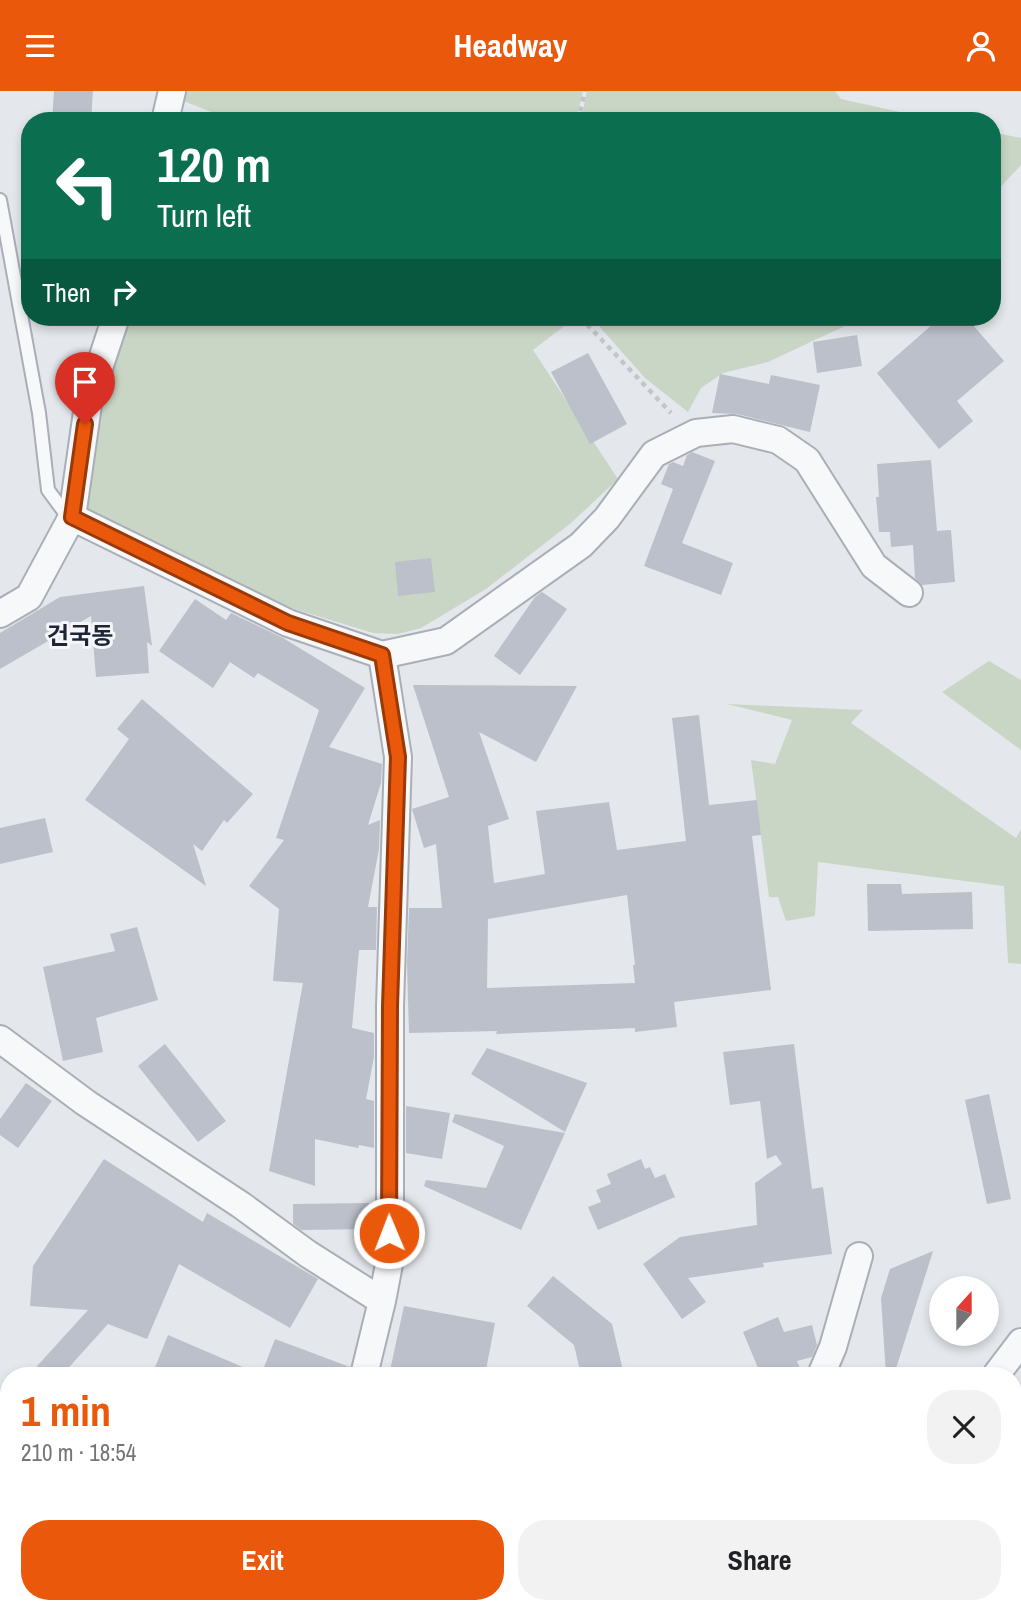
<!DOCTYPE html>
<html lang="en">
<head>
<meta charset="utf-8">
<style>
  body { margin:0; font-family:"Archivo Narrow","Noto Sans KR",sans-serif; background:#f2f2f2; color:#202124; height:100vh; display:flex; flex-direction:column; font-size:26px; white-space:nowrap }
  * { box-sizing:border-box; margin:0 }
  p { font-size:23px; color:#757577 }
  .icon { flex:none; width:38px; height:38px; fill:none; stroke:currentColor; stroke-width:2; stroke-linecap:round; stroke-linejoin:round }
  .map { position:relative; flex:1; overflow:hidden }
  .details { position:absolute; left:0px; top:1276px; width:1022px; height:247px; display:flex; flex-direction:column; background:#fff; border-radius:28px 28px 0 0; box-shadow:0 4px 10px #0003 }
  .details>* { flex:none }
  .top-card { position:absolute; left:21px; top:21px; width:980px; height:214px; border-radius:28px; box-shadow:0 4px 10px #0003; background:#0b6e4f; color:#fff; overflow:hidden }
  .needle { width:46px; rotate:21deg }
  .tools { position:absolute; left:929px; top:1185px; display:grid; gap:14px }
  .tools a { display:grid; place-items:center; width:70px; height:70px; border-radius:50%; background:#fff; box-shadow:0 4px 10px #0003; font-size:35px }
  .pin { position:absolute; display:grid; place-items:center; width:60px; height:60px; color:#fff; margin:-72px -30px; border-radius:50% 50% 50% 0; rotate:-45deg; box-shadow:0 0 7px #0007 }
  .pin .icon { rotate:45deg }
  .me { position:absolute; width:77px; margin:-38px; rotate:359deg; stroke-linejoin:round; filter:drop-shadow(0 0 5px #0008) }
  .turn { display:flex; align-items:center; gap:24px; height:147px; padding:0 21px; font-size:32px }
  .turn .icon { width:91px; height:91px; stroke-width:2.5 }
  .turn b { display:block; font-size:49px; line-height:60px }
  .then { display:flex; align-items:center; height:66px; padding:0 21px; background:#0003; gap:14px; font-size:26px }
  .round { display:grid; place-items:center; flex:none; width:74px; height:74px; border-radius:28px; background:#f2f2f2 }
  .headline { display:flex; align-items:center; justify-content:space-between; height:119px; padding:0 21px }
  h1 { font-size:42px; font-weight:700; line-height:52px; color:#ea580c }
  .action { display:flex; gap:14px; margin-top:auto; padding:14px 21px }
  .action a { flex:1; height:80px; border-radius:28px; background:#ea580c; color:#fff; font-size:28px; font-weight:700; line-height:80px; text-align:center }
  .action a+a { background:#f2f2f2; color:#202124 }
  header { display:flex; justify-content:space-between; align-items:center; height:91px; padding:0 21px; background:#ea580c; color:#fff; font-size:32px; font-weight:700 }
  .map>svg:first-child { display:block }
  .green { fill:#c9d6c5 }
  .building { fill:#bbc0ca; fill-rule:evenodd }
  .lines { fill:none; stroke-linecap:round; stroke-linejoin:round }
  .lane-casing { stroke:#a9aeb7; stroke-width:16 }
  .street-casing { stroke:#a9aeb7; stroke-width:30 }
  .path { stroke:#c2c5cb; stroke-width:4.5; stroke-dasharray:5 5; stroke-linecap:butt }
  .lane { stroke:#f7f8fa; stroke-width:12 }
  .street { stroke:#f7f8fa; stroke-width:26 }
  .route-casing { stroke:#983908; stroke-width:18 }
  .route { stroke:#ea580c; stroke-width:12 }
  .labels { text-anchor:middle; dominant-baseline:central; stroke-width:6; stroke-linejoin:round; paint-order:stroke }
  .quarter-label { font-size:24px; font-weight:bold; fill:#1d2536; stroke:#f4f6f9 }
</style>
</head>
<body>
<header><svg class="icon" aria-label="menu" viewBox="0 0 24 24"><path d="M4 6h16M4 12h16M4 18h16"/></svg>Headway<svg class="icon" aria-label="person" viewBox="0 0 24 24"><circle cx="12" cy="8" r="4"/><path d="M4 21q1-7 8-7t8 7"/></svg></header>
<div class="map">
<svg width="1021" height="1522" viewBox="0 0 1021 1522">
  <rect width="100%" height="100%" fill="#e4e7ec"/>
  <path class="green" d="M 177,0 L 583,0 L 576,30 L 234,30 L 176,7 Z
    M 587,0 L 835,0 L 841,8 L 941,30 L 581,30 Z
    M 992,41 L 1021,47 L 1021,74 L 992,105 Z
    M 126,226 L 576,226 L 533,259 L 618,388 L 571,432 L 486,498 L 421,537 L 398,543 L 373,542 L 285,515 L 79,416 L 98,304 Z
    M 591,226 L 864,226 L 768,271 L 723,282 L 701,297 L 688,321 L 645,287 Z
    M 989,570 L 1021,589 L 1021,659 L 942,601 Z
    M 727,613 L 863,619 L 851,632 L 1016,747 L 1021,738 L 1021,873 L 1008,872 L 1004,795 L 818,771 L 815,825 L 786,830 L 778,806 L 769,806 L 751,669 L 775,673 L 792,629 Z"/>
  <path class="building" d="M 54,0 L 93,0 L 91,30 L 52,30 Z
    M 941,226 L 966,226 L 1004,270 L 957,310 L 973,330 L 939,358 L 877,282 Z
    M 857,244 L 862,275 L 817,282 L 813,251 Z
    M 588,262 L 627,333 L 590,353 L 551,281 Z
    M 720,283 L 769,293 L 771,284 L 820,294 L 810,341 L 737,323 L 712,322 Z
    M 692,361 L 715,370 L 682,452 L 733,472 L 721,504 L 644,475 L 673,398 L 661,393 L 669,373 L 673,371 L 683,375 L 687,364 Z
    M 931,369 L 937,440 L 951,439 L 955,491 L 922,494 L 915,487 L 913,454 L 891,456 L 890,441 L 879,441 L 876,406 L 879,406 L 877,373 Z
    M 431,467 L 435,501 L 398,505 L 395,471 Z
    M 144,495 L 152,555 L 147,551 L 149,582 L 96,586 L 91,525 L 0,578 L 0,542 L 60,506 Z
    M 542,501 L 567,518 L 520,584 L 494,565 L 535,506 Z
    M 195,508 L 226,529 L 231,522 L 283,547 L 365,597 L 329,656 L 382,673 L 381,692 L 368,734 L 380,729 L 379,758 L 368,816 L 377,816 L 376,859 L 359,859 L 352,937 L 374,942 L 374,966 L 366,1008 L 374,1010 L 374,1057 L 359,1054 L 358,1057 L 315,1048 L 315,1095 L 269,1080 L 303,892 L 273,890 L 279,818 L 249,795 L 284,749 L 276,747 L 319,619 L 258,582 L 254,587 L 230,571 L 213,597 L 159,560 Z
    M 413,594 L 577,595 L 536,671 L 479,641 L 509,728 L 488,735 L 494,792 L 545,783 L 536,720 L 609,711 L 617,759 L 686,750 L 672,627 L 699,624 L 709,714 L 757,709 L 761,744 L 752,745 L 771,899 L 674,911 L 677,936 L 635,941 L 635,937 L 496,943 L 497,940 L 409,942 L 407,873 L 409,817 L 442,817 L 436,753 L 424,757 L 412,718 L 449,706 ZM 627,804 L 635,874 L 633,874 L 635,892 L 487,897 L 488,828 Z
    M 142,608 L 253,703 L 227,732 L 224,729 L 202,760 L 193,753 L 206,795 L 85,709 L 129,648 L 117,638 Z
    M 45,727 L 53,761 L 0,773 L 0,737 Z
    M 867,793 L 901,793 L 902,803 L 972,801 L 973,838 L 868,840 Z
    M 137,836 L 158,909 L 96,927 L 103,961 L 63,970 L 43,876 L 115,860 L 110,843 Z
    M 165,953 L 226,1030 L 198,1051 L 138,975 Z
    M 794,953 L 812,1098 L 823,1096 L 832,1163 L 763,1172 L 764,1176 L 688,1187 L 706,1211 L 682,1228 L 643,1173 L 680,1146 L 757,1134 L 755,1092 L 782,1073 L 776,1064 L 767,1068 L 760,1010 L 730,1014 L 723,961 Z
    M 487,957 L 587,992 L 565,1041 L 471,983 Z
    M 26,992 L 52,1010 L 18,1057 L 0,1044 L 0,1028 Z
    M 989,1003 L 1011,1108 L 987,1113 L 965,1009 Z
    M 406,1015 L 450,1022 L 442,1068 L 406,1062 Z
    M 455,1023 L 565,1042 L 521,1139 L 424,1095 L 426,1089 L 486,1097 L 504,1055 L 452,1031 Z
    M 104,1068 L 203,1131 L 207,1122 L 318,1188 L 290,1237 L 179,1173 L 147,1248 L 108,1233 L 62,1284 L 29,1284 L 88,1219 L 30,1215 L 33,1175 Z
    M 641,1068 L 645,1078 L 650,1076 L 655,1087 L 665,1083 L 675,1106 L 598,1139 L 588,1116 L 601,1111 L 596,1099 L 611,1093 L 607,1083 Z
    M 369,1112 L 369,1138 L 301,1139 L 293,1133 L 293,1113 Z
    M 933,1160 L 894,1284 L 886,1284 L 881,1207 L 890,1178 Z
    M 553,1185 L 612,1233 L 624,1284 L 581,1284 L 574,1254 L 527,1215 Z
    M 404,1215 L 495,1232 L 485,1284 L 389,1284 Z
    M 778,1226 L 784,1241 L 812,1234 L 817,1254 L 812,1266 L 797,1270 L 803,1284 L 761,1284 L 743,1241 Z
    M 168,1244 L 261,1284 L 275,1248 L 350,1276 L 349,1284 L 152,1284 Z"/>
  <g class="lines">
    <defs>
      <path id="lane" d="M 0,109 L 39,322 L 48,399 L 65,422 L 71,426"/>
      <path id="street" d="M 165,30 L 172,0
        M 72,426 L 288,532 L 382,564 L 446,550 L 581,454 L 607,427 L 654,363 L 696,342 L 733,338 L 778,349 L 807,369 L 874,475 L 909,502
        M 0,523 L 29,506 L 72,426 L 89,307 L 116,226
        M 0,948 L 86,1012 L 241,1114 L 308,1163 L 382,1210 L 364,1284
        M 382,1210 L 390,1168 L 390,915 L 398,666 L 382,564
        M 821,1284 L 833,1256 L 859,1165
        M 996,1284 L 1021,1251
        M 1013,1492 L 1021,1491
        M 314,1522 L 315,1514
        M 717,1522 L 720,1514
        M 837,1522 L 843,1514
        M 908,1522 L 930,1514"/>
    </defs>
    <use href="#lane" class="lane-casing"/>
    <use href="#street" class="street-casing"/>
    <path class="path" d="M 578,30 L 585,0
      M 580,226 L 671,322"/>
    <use href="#lane" class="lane"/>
    <use href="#street" class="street"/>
  </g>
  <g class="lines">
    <defs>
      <path id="route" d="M 85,333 L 72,426 L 288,532 L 382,564 L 398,666 L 390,915 L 389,1142"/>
    </defs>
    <use href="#route" class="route-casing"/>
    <use href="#route" class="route"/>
  </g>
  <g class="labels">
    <g class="quarter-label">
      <text x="80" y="544">건국동</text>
    </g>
  </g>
</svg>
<div class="tools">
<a><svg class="needle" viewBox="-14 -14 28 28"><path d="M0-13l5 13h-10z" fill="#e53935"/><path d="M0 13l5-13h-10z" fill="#757577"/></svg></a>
</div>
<div class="pin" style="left:85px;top:333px;background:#d93025"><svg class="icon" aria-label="arrive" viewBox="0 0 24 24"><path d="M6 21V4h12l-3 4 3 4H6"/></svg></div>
<svg class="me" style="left:389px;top:1142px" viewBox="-20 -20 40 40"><circle r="17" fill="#ea580c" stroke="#fff" stroke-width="3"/><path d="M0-11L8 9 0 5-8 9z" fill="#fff"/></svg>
<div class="top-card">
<div class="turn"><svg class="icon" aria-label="left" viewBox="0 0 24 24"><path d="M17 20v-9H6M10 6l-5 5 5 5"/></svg><div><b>120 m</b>Turn left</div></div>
<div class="then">Then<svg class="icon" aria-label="right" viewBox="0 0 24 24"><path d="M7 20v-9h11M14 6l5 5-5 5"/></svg></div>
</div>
<section class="details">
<div class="headline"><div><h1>1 min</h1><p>210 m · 18:54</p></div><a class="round"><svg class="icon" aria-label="close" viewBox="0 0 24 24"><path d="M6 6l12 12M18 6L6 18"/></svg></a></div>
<div class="action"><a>Exit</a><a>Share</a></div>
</section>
</div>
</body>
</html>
